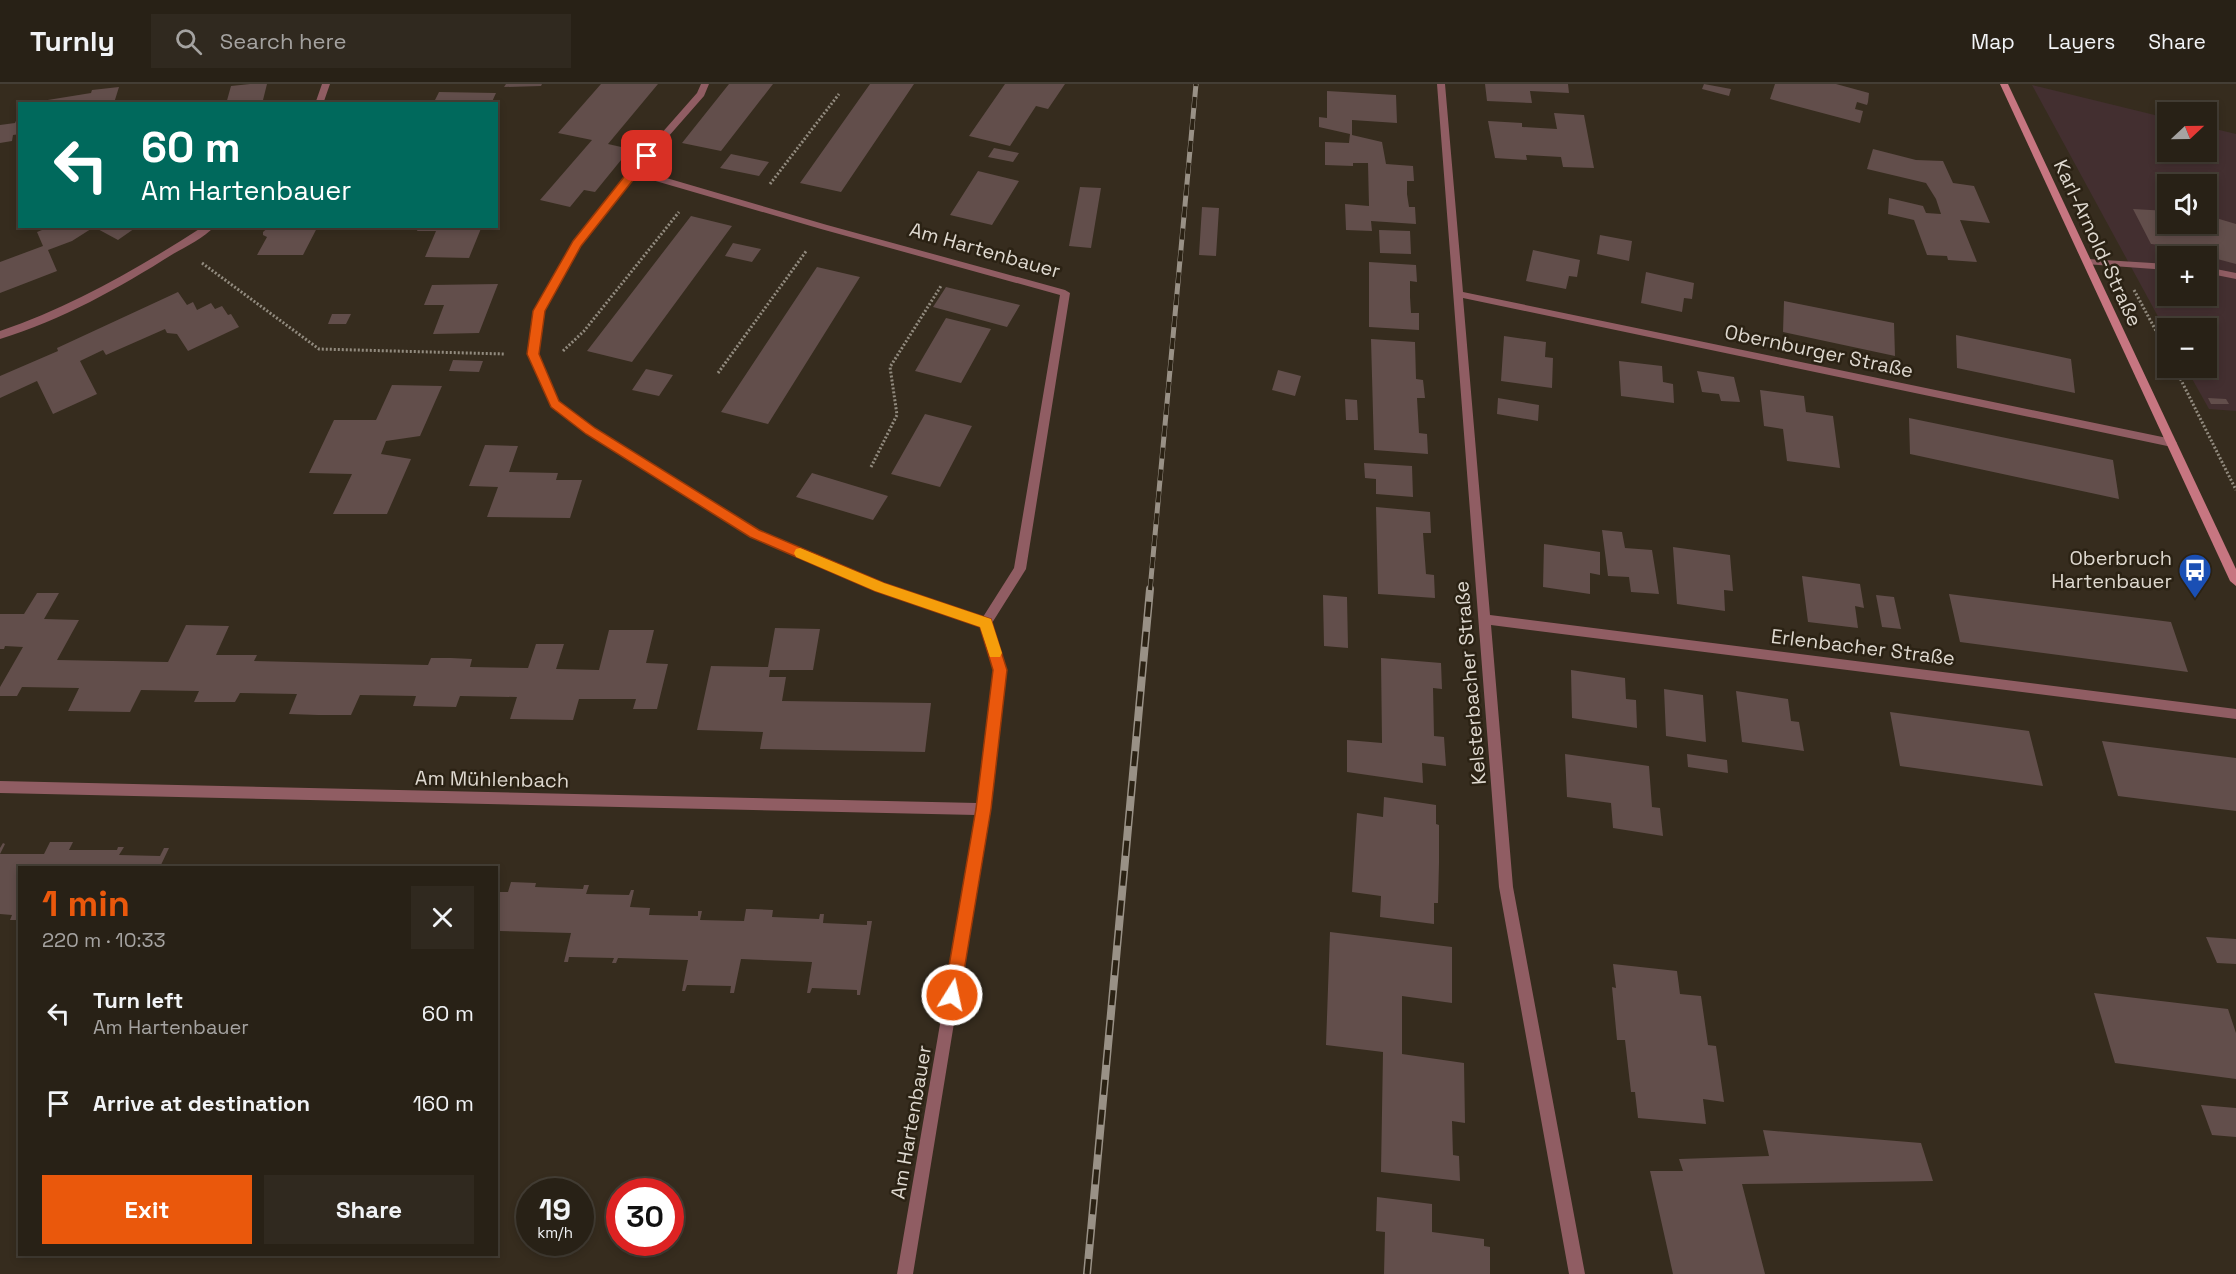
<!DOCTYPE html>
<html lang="en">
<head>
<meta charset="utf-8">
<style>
  body { margin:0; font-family:"Space Grotesk",sans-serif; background:#30291f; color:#f1f3f6; height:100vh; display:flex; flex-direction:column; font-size:22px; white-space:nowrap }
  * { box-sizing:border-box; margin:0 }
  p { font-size:20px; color:#a5a3a1 }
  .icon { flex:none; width:33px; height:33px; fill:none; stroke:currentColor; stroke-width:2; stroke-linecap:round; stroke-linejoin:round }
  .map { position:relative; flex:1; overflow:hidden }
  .drawer { position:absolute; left:18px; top:782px; width:480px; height:390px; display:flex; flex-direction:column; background:#282116; border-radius:0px; box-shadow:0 3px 9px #0003,0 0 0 2px #443e35 }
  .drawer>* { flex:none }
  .hud { position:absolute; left:18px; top:18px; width:480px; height:126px; border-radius:0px; box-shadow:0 3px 9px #0003,0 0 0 2px #443e35; background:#00695c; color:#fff; overflow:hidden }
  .needle { width:39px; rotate:68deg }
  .fabs { position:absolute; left:2157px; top:18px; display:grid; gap:12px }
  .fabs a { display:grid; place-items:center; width:60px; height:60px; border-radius:0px; background:#282116; box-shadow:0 3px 9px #0003,0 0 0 2px #443e35; font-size:30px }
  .speed { position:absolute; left:516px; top:1094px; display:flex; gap:12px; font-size:30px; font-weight:700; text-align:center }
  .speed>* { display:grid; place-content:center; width:78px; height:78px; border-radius:50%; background:#282116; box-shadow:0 3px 9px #0003,0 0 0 2px #443e35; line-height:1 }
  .speed small { font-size:15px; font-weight:400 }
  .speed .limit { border:9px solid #d22; background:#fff; color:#111 }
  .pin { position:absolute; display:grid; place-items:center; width:51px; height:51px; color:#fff; margin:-26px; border-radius:12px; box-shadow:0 3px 9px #0006 }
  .me { position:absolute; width:66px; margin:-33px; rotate:10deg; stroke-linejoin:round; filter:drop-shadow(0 0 4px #0008) }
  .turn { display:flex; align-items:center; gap:21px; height:126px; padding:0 24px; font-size:27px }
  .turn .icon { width:78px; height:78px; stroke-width:2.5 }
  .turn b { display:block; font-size:42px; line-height:51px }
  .round { display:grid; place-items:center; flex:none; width:63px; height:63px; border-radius:0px; background:#30291f }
  .headline { display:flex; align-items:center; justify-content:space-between; height:102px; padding:0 24px }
  h1 { font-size:36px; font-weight:600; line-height:45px; color:#ea580c }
  .action { display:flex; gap:12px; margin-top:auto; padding:12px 24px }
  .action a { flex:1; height:69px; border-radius:0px; background:#ea580c; color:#fff; font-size:24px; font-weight:600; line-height:69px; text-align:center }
  .action a+a { background:#30291f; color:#f1f3f6 }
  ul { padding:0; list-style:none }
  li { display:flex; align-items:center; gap:18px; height:90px; padding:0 24px }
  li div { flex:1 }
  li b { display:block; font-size:22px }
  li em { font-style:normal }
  header { display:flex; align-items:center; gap:36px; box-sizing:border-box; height:84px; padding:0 30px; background:#282116; border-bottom:2px solid #443e35 }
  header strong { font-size:28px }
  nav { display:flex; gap:33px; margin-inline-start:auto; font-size:21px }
  .search { width:420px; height:54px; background:#30291f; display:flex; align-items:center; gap:15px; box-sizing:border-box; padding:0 21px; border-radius:0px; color:#a5a3a1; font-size:22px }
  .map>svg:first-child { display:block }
  .commercial { fill:#432f30; fill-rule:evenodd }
  .building { fill:#624e4b }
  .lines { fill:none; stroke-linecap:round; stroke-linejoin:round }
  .path { stroke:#928b7f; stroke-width:3; stroke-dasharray:2 2; stroke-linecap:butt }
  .service { fill:#905d63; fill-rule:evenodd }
  .minor { fill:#905d63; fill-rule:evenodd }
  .secondary { fill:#c77681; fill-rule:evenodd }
  .rail-far1-casing { stroke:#999186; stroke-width:5 }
  .rail-casing { stroke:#999186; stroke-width:8 }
  .rail-far1 { stroke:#2b2214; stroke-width:4; stroke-dasharray:11; stroke-linecap:butt }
  .rail { stroke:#2b2214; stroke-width:5; stroke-dasharray:15; stroke-linecap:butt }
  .route { fill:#ea580c; stroke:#983908; stroke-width:1.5 }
  .slow { fill:#f59e0b }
  .labels { text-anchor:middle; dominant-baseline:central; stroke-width:5; stroke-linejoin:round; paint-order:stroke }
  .street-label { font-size:20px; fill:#ded8cf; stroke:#2b2214 }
  .poi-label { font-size:20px; fill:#ded8cf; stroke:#2b2214; text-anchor:end }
</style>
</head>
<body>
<header>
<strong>Turnly</strong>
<div class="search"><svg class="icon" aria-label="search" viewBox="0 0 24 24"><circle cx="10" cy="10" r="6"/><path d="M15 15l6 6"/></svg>Search here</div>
<nav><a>Map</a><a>Layers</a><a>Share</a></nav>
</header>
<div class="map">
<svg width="2236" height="1190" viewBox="0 0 2236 1190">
  <rect width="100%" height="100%" fill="#362c1e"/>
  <path class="commercial" d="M 2032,1 L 2167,34 L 2168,68 L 2206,68 L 2207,43 L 2236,50 L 2236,327 L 2209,325 L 2186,284 L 2206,284 L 2206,244 L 2168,244 L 2167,249 ZM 2168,100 L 2206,100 L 2206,140 L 2168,140 ZM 2168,172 L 2206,172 L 2206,212 L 2168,212 Z"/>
  <path class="building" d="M 250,0 L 267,0 L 262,20 L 226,20 L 231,2 Z
    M 506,0 L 542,0 L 541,2 L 504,3 Z
    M 601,0 L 658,0 L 608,60 L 630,65 L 595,108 L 584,106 L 570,123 L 540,116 L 592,56 L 558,49 Z
    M 729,0 L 773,0 L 721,67 L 682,59 Z
    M 870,0 L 914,0 L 841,108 L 800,99 Z
    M 1005,0 L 1065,0 L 1048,25 L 1036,22 L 1010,62 L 969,52 Z
    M 1485,0 L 1568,0 L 1569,9 L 1530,7 L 1532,19 L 1487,17 Z
    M 1704,0 L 1731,5 L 1729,12 L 1702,5 Z
    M 1775,0 L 1836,0 L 1869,9 L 1868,18 L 1867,21 L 1857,18 L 1855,25 L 1863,27 L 1860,39 L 1770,15 Z
    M 119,3 L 114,19 L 23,20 L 91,9 L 92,6 Z
    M 1327,7 L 1396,11 L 1397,39 L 1352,36 L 1352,51 L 1382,58 L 1386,80 L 1413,82 L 1414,97 L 1407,97 L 1407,110 L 1409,123 L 1415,123 L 1416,140 L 1371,137 L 1372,147 L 1346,146 L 1345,120 L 1369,122 L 1368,79 L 1353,79 L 1353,82 L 1325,81 L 1325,58 L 1349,59 L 1350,50 L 1319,43 L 1319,33 L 1327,34 Z
    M 439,8 L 496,9 L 491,20 L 433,20 Z
    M 20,28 L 20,50 L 13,51 L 12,57 L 0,59 L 0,41 L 15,39 Z
    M 1554,29 L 1584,31 L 1594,84 L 1563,83 L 1561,73 L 1526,71 L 1527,76 L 1495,74 L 1488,37 L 1522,39 L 1522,43 L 1557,45 Z
    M 994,64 L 1019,69 L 1013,78 L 988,73 Z
    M 1873,65 L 1916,76 L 1943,77 L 1953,99 L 1974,102 L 1990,139 L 1960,136 L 1977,178 L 1948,176 L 1947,172 L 1927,171 L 1914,136 L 1888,130 L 1889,114 L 1923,122 L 1926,129 L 1941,130 L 1936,115 L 1926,99 L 1867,85 Z
    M 731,70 L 769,78 L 759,92 L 720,84 Z
    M 978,87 L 1019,97 L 992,141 L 950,131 Z
    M 1080,103 L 1101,104 L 1091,164 L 1069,162 Z
    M 1202,123 L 1219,124 L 1216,172 L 1199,171 Z
    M 2133,125 L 2168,127 L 2168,140 L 2206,140 L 2206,131 L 2236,140 L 2236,180 L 2206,172 L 2168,172 L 2161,161 L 2151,160 Z
    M 691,132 L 732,142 L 632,278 L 587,267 Z
    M 52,142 L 138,142 L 118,156 L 94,143 L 72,157 L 48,166 L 57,187 L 0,209 L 0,178 L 43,162 L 37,148 Z
    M 270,142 L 318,142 L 303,171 L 257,171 L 267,153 L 263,151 L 263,148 Z
    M 419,142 L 482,142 L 469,174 L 425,173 L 436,147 L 417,147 Z
    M 1379,146 L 1410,147 L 1411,170 L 1380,169 Z
    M 1600,151 L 1632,157 L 1629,177 L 1597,170 Z
    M 733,159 L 761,165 L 752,178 L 725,172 Z
    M 1533,166 L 1580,176 L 1577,193 L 1569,192 L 1566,205 L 1526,197 Z
    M 1369,178 L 1416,181 L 1417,198 L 1410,197 L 1410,213 L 1411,229 L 1419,229 L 1419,246 L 1369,243 Z
    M 817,183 L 860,193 L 768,340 L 721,328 Z
    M 1646,188 L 1694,199 L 1692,215 L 1684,214 L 1682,228 L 1641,219 Z
    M 498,200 L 479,249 L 433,250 L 444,221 L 424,221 L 432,201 Z
    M 946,203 L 1020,221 L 1007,243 L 933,223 Z
    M 178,208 L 187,221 L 193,218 L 197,226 L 211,219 L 215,225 L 222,222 L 228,231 L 231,230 L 239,243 L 188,267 L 177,250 L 167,249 L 165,245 L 106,271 L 103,266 L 80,277 L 97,310 L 53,330 L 37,297 L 0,314 L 0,292 L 58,267 L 57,264 Z
    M 1784,217 L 1894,239 L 1895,272 L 1783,248 Z
    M 332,230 L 351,230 L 346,240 L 328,240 Z
    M 946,234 L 991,245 L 961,299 L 915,287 Z
    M 1956,251 L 2071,275 L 2075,309 L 1957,284 Z
    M 1504,252 L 1546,258 L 1545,273 L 1553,274 L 1552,304 L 1501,297 Z
    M 1371,255 L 1415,258 L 1416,295 L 1423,296 L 1425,314 L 1417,314 L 1419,349 L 1427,350 L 1428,370 L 1374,366 Z
    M 453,276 L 483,277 L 479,288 L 449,287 Z
    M 1619,277 L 1662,282 L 1663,298 L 1673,300 L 1674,319 L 1621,312 Z
    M 646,285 L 673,291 L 659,312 L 632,306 Z
    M 1278,286 L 1301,292 L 1295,312 L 1272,306 Z
    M 1697,287 L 1734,293 L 1740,318 L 1721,317 L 1719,310 L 1702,308 Z
    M 392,301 L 442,302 L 420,352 L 386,357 L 381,370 L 411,375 L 387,430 L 333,430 L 352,390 L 309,389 L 334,336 L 376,336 Z
    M 1760,306 L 1804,312 L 1806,328 L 1833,332 L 1840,384 L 1787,377 L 1783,345 L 1764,342 Z
    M 1498,314 L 1539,321 L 1538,337 L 1497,330 Z
    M 2208,314 L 2226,315 L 2229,320 L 2211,320 Z
    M 1345,315 L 1357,316 L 1358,336 L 1346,336 Z
    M 925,330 L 972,342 L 940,403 L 891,390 Z
    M 1909,334 L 2113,376 L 2119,415 L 1910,370 Z
    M 485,361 L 518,362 L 509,388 L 558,389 L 556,396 L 582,396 L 570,434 L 487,433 L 498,403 L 469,402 Z
    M 1364,379 L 1412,382 L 1413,413 L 1376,410 L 1376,395 L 1365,394 Z
    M 812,389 L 888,412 L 873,436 L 796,413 Z
    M 1376,423 L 1430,428 L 1431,449 L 1423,449 L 1426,490 L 1434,491 L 1435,514 L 1378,510 Z
    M 1602,446 L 1622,448 L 1625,464 L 1652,466 L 1659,510 L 1631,508 L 1629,493 L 1608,492 Z
    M 1544,460 L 1600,468 L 1600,491 L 1590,489 L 1590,510 L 1543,503 Z
    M 1673,463 L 1730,471 L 1733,507 L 1724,506 L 1725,527 L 1677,520 Z
    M 1802,492 L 1860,500 L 1864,524 L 1855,522 L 1858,544 L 1808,538 Z
    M 37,509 L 59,509 L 44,535 L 79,536 L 57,576 L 168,578 L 186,541 L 229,542 L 216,571 L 257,571 L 254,577 L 428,581 L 431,574 L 451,574 L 472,575 L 470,583 L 528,584 L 536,560 L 564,560 L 556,585 L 599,586 L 609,546 L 654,546 L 646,579 L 668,580 L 657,625 L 633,625 L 636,615 L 579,615 L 573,636 L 510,635 L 517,613 L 460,612 L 456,623 L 413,622 L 416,612 L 360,611 L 351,631 L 318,631 L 289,630 L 297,610 L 240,609 L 235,618 L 194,618 L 199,607 L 141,606 L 130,628 L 68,627 L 79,604 L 22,603 L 17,612 L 0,612 L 0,603 L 23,563 L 5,562 L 4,565 L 0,565 L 0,530 L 24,530 Z
    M 1949,510 L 2171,538 L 2188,588 L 1960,558 Z
    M 1323,511 L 1347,513 L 1348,564 L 1324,562 Z
    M 1876,511 L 1894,513 L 1901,545 L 1882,543 Z
    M 775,544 L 820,545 L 813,586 L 770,586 L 769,593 L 786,593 L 782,617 L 931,619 L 925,668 L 760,665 L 763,648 L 697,646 L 711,582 L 768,583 Z
    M 1381,574 L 1441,579 L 1442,605 L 1433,604 L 1434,652 L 1444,653 L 1446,682 L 1422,679 L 1423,699 L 1347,688 L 1347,656 L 1382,659 Z
    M 1571,586 L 1625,594 L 1626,615 L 1636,616 L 1637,644 L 1572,634 Z
    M 1664,605 L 1703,611 L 1706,658 L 1666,652 Z
    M 1736,607 L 1788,615 L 1791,637 L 1799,638 L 1804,667 L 1742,658 Z
    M 1890,628 L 2029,647 L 2043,702 L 1900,682 Z
    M 2102,657 L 2236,674 L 2236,727 L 2118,712 Z
    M 1565,670 L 1649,682 L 1652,723 L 1660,724 L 1663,752 L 1613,744 L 1611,719 L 1567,713 Z
    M 1687,670 L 1727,676 L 1728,689 L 1688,683 Z
    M 1384,713 L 1436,721 L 1436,740 L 1439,741 L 1439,779 L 1438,819 L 1434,819 L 1434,840 L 1380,833 L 1381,812 L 1352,808 L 1357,729 L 1383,733 Z
    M 50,758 L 73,758 L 69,766 L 117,766 L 118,763 L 124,763 L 119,771 L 160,772 L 164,764 L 169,764 L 160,783 L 20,783 L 20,828 L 16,836 L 10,836 L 12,831 L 0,830 L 0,764 L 3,759 L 5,760 L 0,770 L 44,770 Z
    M 511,798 L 536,799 L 535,803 L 583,805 L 584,801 L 589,801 L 586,810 L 629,811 L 631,806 L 634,806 L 630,823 L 650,824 L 649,831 L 698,832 L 698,827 L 702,827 L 700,836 L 744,837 L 746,825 L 750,825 L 773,826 L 772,833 L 819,835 L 820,830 L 824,830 L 823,839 L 867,841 L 867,837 L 872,837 L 860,911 L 857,911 L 857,906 L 812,904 L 810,909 L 807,909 L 812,878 L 741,875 L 734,909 L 730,909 L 731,902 L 687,901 L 685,907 L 682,907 L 688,876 L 618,874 L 616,879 L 612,879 L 614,874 L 569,873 L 568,878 L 564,878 L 571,849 L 500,847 L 496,858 L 496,808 L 508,808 Z
    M 1330,848 L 1452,863 L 1452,919 L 1402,912 L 1402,970 L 1464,979 L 1465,1039 L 1452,1037 L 1453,1071 L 1459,1072 L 1460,1097 L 1381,1088 L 1383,968 L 1326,961 Z
    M 2206,853 L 2236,855 L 2236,880 L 2217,879 Z
    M 1613,880 L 1677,887 L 1680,910 L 1701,912 L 1708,961 L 1716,962 L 1724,1018 L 1703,1015 L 1706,1040 L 1638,1034 L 1635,1008 L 1631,1008 L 1625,956 L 1617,956 L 1612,903 L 1616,904 Z
    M 2094,909 L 2228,925 L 2236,949 L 2236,995 L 2115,979 Z
    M 2201,1021 L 2236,1024 L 2236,1053 L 2212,1051 Z
    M 1763,1046 L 1921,1059 L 1933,1097 L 1742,1100 L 1765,1190 L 1673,1190 L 1650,1087 L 1683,1087 L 1679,1075 L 1769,1072 Z
    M 1377,1113 L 1432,1120 L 1432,1148 L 1484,1155 L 1484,1162 L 1490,1163 L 1490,1190 L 1384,1190 L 1385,1148 L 1376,1147 Z"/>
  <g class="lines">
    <path class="path" d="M 770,100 L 839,10
      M 202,179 L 319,265 L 505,270
      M 2134,206 L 2168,269
      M 563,267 L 584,247 L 679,128
      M 2175,284 L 2236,406
      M 718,289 L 807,166
      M 871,383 L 897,331 L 890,283 L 941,202"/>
    <path class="service" d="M 2088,175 L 2168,180 L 2168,186 L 2085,180 L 2083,178 Z
      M 2206,183 L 2236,189 L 2236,195 L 2206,189 Z"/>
    <path class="minor" d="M 322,0 L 330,0 L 323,20 L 315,20 Z
      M 701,0 L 709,0 L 704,12 L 639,86 L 827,141 L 1065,206 L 1070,209 L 1026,485 L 992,539 L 1006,586 L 989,725 L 913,1190 L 897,1190 L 976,731 L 0,709 L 0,697 L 977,719 L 994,586 L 981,542 L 875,506 L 751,452 L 587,350 L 550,320 L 528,270 L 534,227 L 573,158 L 630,85 L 697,9 ZM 635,91 L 821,145 L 1060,211 L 1014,484 L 983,533 L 883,500 L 759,446 L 595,344 L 559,318 L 538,270 L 544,227 L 580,162 Z
      M 1437,0 L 1445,0 L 1463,208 L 2172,355 L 2177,359 L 2172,363 L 1463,214 L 1490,531 L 2236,625 L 2236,635 L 1491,541 L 1513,803 L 1585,1190 L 1569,1190 L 1499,803 Z
      M 204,142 L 215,142 C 204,154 187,162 173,170 C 119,204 62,236 0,255 L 0,247 C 73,222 139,184 204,142 Z"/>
    <path class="secondary" d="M 2000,0 L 2008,0 L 2236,485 L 2236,502 L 2230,497 Z"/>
    <defs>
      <path id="rail-far1" d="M 1150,506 L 1196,0"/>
      <path id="rail" d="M 1087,1190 L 1150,505"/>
    </defs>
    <use href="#rail-far1" class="rail-far1-casing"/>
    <use href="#rail" class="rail-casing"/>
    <use href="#rail-far1" class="rail-far1"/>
    <use href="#rail" class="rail"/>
  </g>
  <path class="route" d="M 647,68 L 652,72 L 581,162 L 545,227 L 539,270 L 559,317 L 595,344 L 759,446 L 884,499 L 991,535 L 1007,586 L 991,725 L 960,911 L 957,916 L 952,919 L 946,916 L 944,911 L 976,725 L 993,586 L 980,543 L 875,507 L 750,453 L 586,350 L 551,323 L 527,270 L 533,227 L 573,157 L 643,69 Z"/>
  <path class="slow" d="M 800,464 L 884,499 L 991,535 L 1002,569 L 1000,573 L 990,573 L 980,543 L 875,507 L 796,473 L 794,469 L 796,465 Z"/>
  <defs>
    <symbol id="bus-pin" viewBox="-11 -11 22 30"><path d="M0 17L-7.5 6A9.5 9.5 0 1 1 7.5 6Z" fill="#1a4fb4" stroke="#2b2214"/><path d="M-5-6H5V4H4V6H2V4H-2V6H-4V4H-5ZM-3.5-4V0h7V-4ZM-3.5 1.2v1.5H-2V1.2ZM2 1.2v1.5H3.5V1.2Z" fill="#fff"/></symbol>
  </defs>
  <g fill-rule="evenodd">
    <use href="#bus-pin" x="2176" y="467" width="38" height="52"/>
  </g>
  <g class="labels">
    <g class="street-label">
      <text transform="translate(2098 159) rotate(65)">Karl-Arnold-Straße</text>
      <text transform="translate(985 166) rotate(16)">Am Hartenbauer</text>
      <text transform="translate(1819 267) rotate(12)">Obernburger Straße</text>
      <text transform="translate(1863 563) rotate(7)">Erlenbacher Straße</text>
      <text transform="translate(1470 599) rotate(-95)">Kelsterbacher Straße</text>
      <text transform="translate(492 695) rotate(1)">Am Mühlenbach</text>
      <text transform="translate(911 1038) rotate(-80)">Am Hartenbauer</text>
    </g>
    <g class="poi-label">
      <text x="2172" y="474">Oberbruch<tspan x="2172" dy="23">Hartenbauer</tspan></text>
    </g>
  </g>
</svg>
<div class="fabs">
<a><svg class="needle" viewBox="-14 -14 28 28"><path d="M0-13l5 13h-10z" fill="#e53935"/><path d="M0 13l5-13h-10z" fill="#a5a3a1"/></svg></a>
<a><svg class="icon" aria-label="sound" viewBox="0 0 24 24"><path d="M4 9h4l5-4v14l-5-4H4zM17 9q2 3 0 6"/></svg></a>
<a>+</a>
<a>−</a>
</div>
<div class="speed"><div>19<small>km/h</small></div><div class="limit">30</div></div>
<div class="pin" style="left:647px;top:72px;background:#d93025"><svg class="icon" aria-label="arrive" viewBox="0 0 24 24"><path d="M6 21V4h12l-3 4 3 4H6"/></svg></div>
<svg class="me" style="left:952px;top:911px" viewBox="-20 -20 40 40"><circle r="17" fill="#ea580c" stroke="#fff" stroke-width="3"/><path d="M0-11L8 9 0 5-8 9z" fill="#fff"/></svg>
<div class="hud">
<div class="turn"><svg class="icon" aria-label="left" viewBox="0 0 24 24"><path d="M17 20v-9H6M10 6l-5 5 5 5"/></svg><div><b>60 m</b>Am Hartenbauer</div></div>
</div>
<section class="drawer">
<div class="headline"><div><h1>1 min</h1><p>220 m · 10:33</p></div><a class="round"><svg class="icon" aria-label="close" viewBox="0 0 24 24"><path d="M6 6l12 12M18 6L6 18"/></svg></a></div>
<ul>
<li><svg class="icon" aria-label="left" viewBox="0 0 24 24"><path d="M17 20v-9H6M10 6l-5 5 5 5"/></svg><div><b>Turn left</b><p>Am Hartenbauer</p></div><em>60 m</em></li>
<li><svg class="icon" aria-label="arrive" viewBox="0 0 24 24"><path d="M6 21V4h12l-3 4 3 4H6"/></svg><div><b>Arrive at destination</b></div><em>160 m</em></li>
</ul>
<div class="action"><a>Exit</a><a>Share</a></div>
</section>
</div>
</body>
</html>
